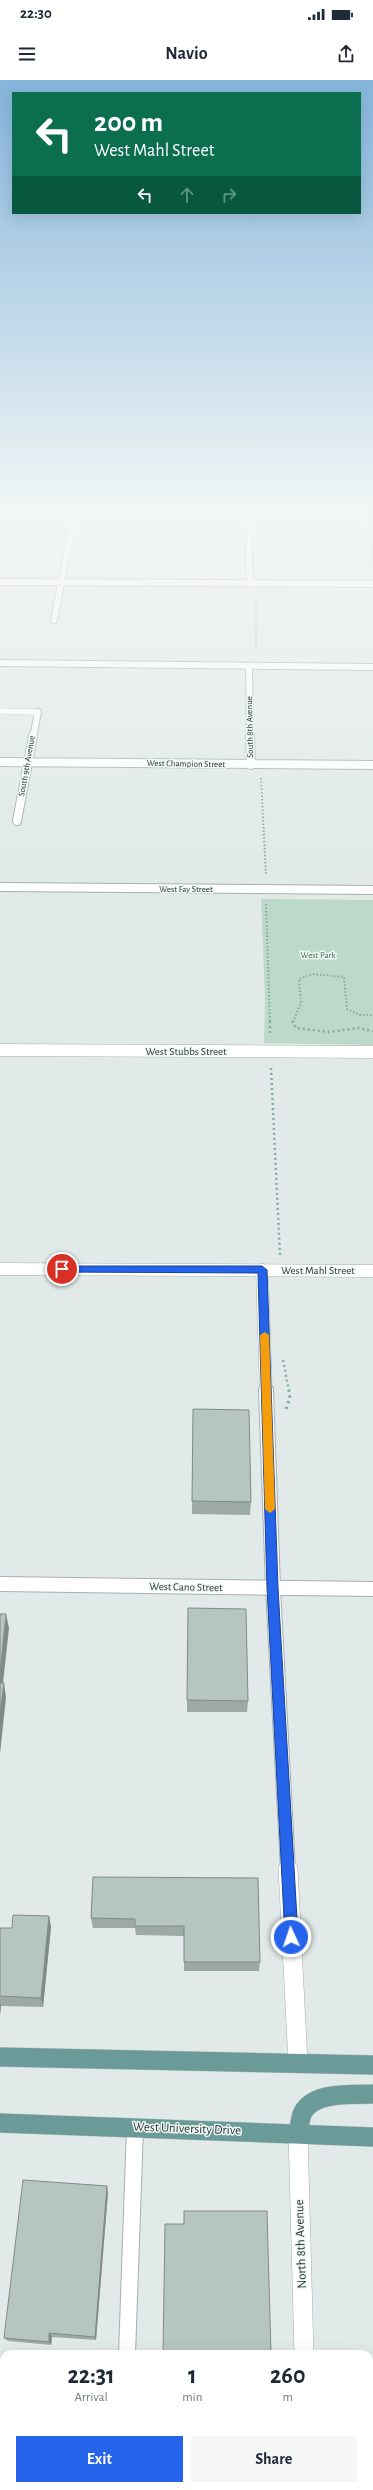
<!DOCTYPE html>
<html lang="en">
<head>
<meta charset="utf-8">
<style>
  body { margin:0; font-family:"Alegreya Sans",sans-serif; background:#f6f6f7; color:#1f2937; height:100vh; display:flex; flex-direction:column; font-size:15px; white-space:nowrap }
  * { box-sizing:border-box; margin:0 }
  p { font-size:13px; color:#747a83 }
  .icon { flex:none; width:22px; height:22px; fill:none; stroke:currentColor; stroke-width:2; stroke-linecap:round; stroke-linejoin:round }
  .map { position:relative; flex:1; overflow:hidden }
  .panel { position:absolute; left:0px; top:2270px; width:373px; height:140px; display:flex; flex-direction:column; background:#fff; border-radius:12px 12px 0 0; box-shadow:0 4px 16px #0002 }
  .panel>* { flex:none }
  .top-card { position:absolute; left:12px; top:12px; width:349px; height:122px; border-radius:0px; box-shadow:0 4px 16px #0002; background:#0b6e4f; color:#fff; overflow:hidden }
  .pin { position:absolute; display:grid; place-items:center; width:34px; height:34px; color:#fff; margin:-17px; border:2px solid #fff; border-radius:50%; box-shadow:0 1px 4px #0007 }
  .me { position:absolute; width:44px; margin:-22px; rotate:357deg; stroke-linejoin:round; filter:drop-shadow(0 0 3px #0008) }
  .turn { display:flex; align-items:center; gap:14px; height:84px; padding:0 16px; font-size:18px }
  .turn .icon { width:52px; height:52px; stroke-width:2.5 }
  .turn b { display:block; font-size:28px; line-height:34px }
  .lanes { display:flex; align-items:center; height:38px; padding:0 16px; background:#0003; justify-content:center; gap:20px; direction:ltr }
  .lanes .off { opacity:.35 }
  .eta { display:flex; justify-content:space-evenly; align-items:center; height:68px; text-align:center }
  .eta b { font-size:24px; font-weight:700; line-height:28px }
  .cta { display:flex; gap:8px; margin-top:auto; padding:8px 16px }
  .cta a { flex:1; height:46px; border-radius:0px; background:#2563eb; color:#fff; font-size:16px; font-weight:700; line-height:46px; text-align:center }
  .cta a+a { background:#f6f6f7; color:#1f2937 }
  .status { display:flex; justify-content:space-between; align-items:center; height:28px; padding:0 20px; background:#fff; direction:ltr }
  .status svg { height:11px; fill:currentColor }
  header { display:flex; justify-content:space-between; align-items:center; height:52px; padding:0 16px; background:#fff; font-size:18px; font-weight:700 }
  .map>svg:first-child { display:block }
  .green { fill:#bcd9c9 }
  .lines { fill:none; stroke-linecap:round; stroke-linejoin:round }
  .lane-far1-casing { stroke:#a4b1af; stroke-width:6 }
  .lane-casing { stroke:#a4b1af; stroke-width:18 }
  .street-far4-casing { stroke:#a4b1af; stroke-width:8 }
  .street-far3-casing { stroke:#a4b1af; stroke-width:10 }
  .street-far2-casing { stroke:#a4b1af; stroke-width:13 }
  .street-far1-casing { stroke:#a4b1af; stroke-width:16 }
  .street-casing { stroke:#a4b1af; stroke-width:20 }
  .secondary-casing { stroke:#a1b5b1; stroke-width:8 }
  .primary-casing { stroke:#bdc4c3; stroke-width:20 }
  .path-far3 { stroke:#85aba6; stroke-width:1.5; stroke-dasharray:1 1.5; stroke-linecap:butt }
  .path-far2 { stroke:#85aba6; stroke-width:2; stroke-dasharray:1.5 2; stroke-linecap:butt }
  .path-far1 { stroke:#85aba6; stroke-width:2.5; stroke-dasharray:2 3; stroke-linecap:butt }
  .path { stroke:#85aba6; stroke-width:3; stroke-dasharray:2.5 3.5; stroke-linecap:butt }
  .lane-far1 { stroke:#fff; stroke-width:5.5 }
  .lane { stroke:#fff; stroke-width:16 }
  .street-far4 { stroke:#fff; stroke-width:6 }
  .street-far3 { stroke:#fff; stroke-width:8 }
  .street-far2 { stroke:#fff; stroke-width:12 }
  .street-far1 { stroke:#fff; stroke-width:14 }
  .street { stroke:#fff; stroke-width:19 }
  .secondary { stroke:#fff; stroke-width:6 }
  .primary { stroke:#6a9b98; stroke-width:19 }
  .wall { fill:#9da9a6 }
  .shaded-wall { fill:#808a87 }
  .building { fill:#b7c5c1; stroke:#808a87 }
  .route { fill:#2563eb; stroke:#184099 }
  .slow { fill:#f59e0b }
  .labels { text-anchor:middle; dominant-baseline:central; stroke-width:3; stroke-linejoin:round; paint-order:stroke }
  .far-street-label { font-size:9px; fill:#233937; stroke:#f2f7f5 }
  .far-park-label { font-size:9px; fill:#326c53; stroke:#f2f7f5 }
  .street-label { font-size:11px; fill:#233937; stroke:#f2f7f5 }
  .near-street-label { font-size:13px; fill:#233937; stroke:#f2f7f5 }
</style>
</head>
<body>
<div class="status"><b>22:30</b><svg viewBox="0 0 49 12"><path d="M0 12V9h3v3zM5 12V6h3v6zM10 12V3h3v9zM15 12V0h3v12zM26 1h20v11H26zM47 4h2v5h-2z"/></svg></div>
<header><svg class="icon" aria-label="menu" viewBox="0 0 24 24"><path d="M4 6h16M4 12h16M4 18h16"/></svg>Navio<svg class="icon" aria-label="share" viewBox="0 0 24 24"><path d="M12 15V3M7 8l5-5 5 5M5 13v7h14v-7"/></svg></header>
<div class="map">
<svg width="373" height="2410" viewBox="0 0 373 2410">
  <rect width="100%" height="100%" fill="#e1eae8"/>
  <path class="green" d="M 364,436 L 373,436 L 373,485 Z
    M 261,819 L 373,820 L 373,965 L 264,963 L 265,917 Z"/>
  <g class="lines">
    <defs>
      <path id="lane-far1" d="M 0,631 L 38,632"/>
      <path id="lane" d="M 127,2274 L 135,2048
        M 0,2406 L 4,2406
        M 17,2406 L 204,2410"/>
      <path id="street-far4" d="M 248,436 L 250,504
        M 54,540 L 74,436
        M 0,583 L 373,587
        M 249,586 L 250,657
        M 33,657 L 38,632"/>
      <path id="street-far3" d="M 250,656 L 251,685
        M 0,682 L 373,685
        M 17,741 L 33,656
        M 0,807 L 373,810"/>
      <path id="street-far2" d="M 0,970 L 373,972
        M 0,1189 L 373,1191
        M 262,1190 L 266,1311"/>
      <path id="street-far1" d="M 266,1310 L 273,1508 L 288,1790
        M 0,1504 L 373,1509"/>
      <path id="street" d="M 288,1789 L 298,1983
        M 298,2053 L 304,2274
        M 308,2406 L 308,2410"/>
      <path id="secondary" d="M 0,502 L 373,504"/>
      <path id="primary" d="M 0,1977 L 373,1985
        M 0,2043 L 373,2057
        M 298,2053 C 300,2046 300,2038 303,2032 C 315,2011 353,2015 373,2014"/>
    </defs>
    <use href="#lane-far1" class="lane-far1-casing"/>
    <use href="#lane" class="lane-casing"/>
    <use href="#street-far4" class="street-far4-casing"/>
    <use href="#street-far3" class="street-far3-casing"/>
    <use href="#street-far2" class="street-far2-casing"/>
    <use href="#street-far1" class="street-far1-casing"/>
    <use href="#street" class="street-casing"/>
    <use href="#secondary" class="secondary-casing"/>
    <use href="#primary" class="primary-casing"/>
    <path class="path-far3" d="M 360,436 L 370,490
      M 367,436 L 373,459
      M 256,517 L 256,572"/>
    <path class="path-far2" d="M 261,698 L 266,795
      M 266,824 L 270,942
      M 293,942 L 301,923 L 299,899 L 313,894 L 344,897 L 347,929 L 360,935 L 373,935"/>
    <path class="path-far1" d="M 270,941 L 270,955
      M 292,941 L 296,948 L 329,952 L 358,948 L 373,951
      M 271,988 L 280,1175
      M 283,1280 L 289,1311"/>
    <path class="path" d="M 286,1329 L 290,1318 L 289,1310"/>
    <use href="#lane-far1" class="lane-far1"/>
    <use href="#lane" class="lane"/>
    <use href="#street-far4" class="street-far4"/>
    <use href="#street-far3" class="street-far3"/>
    <use href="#street-far2" class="street-far2"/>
    <use href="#street-far1" class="street-far1"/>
    <use href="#street" class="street"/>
    <use href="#secondary" class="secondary"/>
    <use href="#primary" class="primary"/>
  </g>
  <path class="wall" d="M 193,1329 L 251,1422 L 250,1435 L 192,1434 Z
    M 188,1528 L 248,1621 L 247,1632 L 187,1632 Z
    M 93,1797 L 260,1882 L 259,1891 L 184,1891 L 184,1856 L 136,1855 L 135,1848 L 93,1848 L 91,1838 Z
    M 49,1836 L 51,1847 L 43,1927 L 1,1926 L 0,1935 L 0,1848 L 12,1848 Z
    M 108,2112 L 96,2260 L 52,2257 L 51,2265 L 8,2261 L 4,2258 Z"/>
  <path class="shaded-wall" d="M 6,1534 L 9,1548 L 2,1612 L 4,1603 L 6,1617 L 0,1674 L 0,1594 Z
    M 49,1836 L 51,1847 L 43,1927 L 41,1918 Z
    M 0,1922 L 1,1926 L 0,1935 Z
    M 107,2106 L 108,2112 L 96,2260 L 95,2257 Z
    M 49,2253 L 52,2257 L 51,2265 L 49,2262 Z"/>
  <path class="building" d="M 193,1329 L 249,1330 L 251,1422 L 192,1421 Z
    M 188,1528 L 246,1529 L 248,1621 L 187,1620 Z
    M 0,1534 L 6,1534 L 0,1594 Z
    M 0,1603 L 4,1603 L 0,1634 Z
    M 93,1797 L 258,1798 L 260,1882 L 184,1882 L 184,1846 L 135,1846 L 135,1839 L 91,1838 Z
    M 13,1835 L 49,1836 L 41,1918 L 0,1916 L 0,1848 L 12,1848 Z
    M 23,2100 L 107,2106 L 95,2257 L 49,2253 L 49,2262 L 4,2258 Z
    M 184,2131 L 267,2131 L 271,2274 L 163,2274 L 165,2144 L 184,2144 Z"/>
  <linearGradient id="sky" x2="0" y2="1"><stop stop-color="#84b5dc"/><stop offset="0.56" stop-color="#f2f6f5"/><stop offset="1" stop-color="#f2f6f5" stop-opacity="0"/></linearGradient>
  <rect width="373" height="774" fill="url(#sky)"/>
  <path class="route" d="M 62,1186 L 262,1186 L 267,1190 L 278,1508 L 298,1857 L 296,1861 L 291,1863 L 287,1861 L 285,1857 L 267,1508 L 258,1193 L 62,1192 L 57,1189 Z"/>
  <path class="slow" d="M 265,1252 L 269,1255 L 275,1429 L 270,1433 L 265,1429 L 260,1255 Z"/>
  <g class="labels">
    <g class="far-street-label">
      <text transform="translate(250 647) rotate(-91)">South 8th Avenue</text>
      <text transform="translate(186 684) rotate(1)">West Champion Street</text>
      <text transform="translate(27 686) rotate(-80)">South 9th Avenue</text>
      <text x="186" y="809">West Fay Street</text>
    </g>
    <g class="far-park-label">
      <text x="318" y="875">West Park</text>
    </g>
    <g class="street-label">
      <text x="186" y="971">West Stubbs Street</text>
      <text x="318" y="1190">West Mahl Street</text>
      <text transform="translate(186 1507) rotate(1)">West Cano Street</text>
    </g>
    <g class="near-street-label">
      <text transform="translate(187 2049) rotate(2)">West University Drive</text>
      <text transform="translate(301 2164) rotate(-92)">North 8th Avenue</text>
    </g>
  </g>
</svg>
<div class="pin" style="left:62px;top:1189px;background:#d93025"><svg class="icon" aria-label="arrive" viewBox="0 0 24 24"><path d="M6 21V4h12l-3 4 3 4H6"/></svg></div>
<svg class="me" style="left:291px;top:1857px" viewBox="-20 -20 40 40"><circle r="17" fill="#2563eb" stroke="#fff" stroke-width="3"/><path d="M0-11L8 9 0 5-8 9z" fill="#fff"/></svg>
<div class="top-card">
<div class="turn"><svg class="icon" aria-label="left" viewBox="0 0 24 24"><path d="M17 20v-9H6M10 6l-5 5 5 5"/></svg><div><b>200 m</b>West Mahl Street</div></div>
<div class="lanes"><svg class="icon" aria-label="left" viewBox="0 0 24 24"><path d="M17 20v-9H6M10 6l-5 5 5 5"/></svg><svg class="icon off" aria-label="ahead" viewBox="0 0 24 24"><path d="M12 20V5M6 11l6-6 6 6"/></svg><svg class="icon off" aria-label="right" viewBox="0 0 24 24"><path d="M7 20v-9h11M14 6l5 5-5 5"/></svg></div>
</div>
<section class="panel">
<div class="eta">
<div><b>22:31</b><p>Arrival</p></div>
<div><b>1</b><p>min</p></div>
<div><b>260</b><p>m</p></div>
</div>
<div class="cta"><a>Exit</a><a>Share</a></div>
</section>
</div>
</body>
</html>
